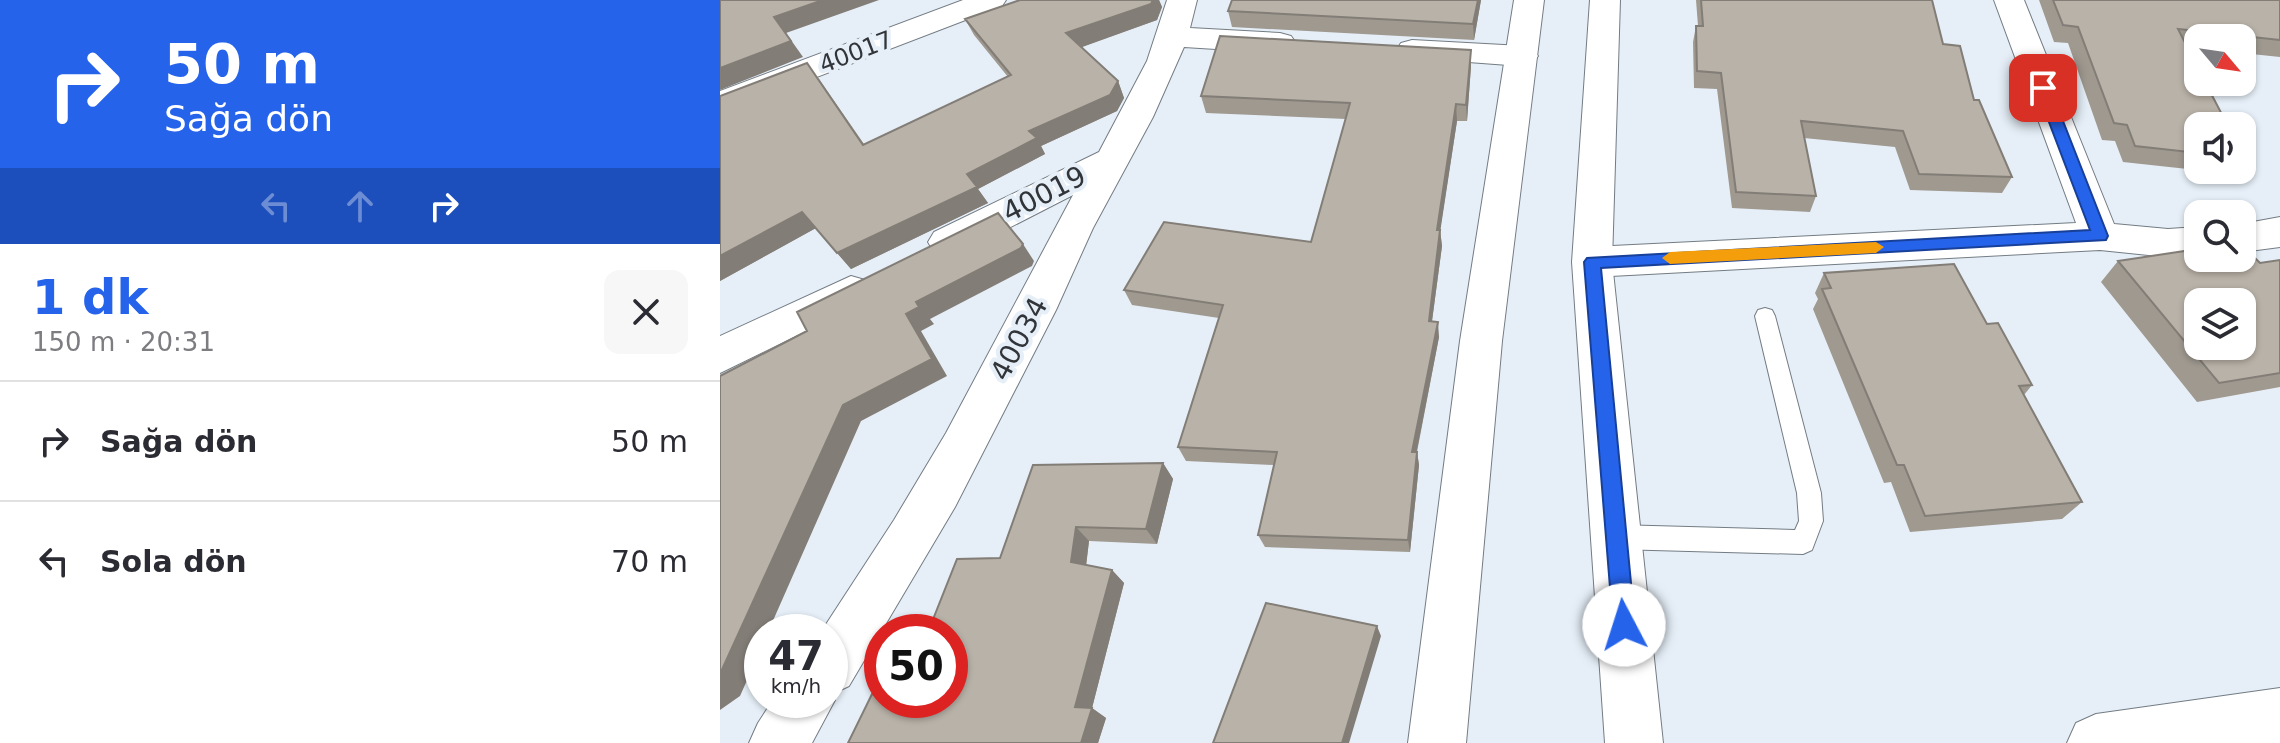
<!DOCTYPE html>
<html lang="tr">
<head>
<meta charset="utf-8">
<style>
  body { margin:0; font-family:"DejaVu Sans",sans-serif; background:#f7f7f7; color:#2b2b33; height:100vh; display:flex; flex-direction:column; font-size:30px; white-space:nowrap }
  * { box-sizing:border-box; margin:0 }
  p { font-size:26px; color:#7c7c81 }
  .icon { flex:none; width:44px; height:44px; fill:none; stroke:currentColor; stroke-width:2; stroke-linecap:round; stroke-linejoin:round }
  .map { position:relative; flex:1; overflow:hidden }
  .sheet { display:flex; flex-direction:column; background:#fff; width:720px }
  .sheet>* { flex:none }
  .guide { background:#2563eb; color:#fff; overflow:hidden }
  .needle { width:52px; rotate:119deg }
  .tools { position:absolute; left:1464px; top:24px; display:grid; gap:16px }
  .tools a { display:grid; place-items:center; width:72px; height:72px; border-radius:16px; background:#fff; box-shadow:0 2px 6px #0004; font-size:40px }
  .speed { position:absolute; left:24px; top:614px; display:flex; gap:16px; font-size:40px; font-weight:700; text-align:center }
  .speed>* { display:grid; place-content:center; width:104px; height:104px; border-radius:50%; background:#fff; box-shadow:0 2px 6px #0004; line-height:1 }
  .speed small { font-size:20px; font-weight:400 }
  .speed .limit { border:12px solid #d22; background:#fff; color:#111 }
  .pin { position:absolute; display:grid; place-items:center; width:68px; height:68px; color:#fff; margin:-34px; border-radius:16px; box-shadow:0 4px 12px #0006 }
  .me { position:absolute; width:88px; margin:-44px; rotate:355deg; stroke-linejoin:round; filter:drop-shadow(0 0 6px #0008) }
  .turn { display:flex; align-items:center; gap:28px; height:168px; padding:0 32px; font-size:36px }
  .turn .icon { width:104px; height:104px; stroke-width:2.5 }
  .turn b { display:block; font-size:56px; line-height:68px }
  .lanes { display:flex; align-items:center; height:76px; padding:0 32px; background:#0003; justify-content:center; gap:40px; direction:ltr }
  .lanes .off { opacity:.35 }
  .round { display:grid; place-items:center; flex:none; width:84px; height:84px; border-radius:16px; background:#f7f7f7 }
  .summary { display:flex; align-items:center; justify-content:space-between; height:136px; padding:0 32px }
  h1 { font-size:48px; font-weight:700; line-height:60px; color:#2563eb }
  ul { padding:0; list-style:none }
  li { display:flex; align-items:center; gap:24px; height:120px; padding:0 32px; border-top:2px solid #e1e1e2 }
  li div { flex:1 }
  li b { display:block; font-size:30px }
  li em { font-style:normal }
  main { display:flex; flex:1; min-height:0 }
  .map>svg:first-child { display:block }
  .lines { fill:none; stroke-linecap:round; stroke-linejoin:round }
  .lane-casing { stroke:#737c83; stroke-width:2 }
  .street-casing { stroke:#737c83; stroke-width:2 }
  .secondary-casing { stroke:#737c83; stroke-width:2 }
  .lane { fill:#fff; fill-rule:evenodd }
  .street { fill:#fff; fill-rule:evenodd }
  .secondary { fill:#fff; fill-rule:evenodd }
  .wall { fill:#9f9990 }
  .shaded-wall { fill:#827d76 }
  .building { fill:#b9b2a8; stroke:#827d76; stroke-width:2; fill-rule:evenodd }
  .route { fill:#2563eb; stroke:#184099; stroke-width:2 }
  .slow { fill:#f59e0b }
  .labels { text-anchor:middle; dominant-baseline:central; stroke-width:8; stroke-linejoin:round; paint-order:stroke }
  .far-street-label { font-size:24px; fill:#313438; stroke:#e6eff8 }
  .street-label { font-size:28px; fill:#313438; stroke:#e6eff8 }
</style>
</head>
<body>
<main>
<section class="sheet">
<div class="guide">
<div class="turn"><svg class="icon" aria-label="right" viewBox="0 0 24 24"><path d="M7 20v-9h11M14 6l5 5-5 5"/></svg><div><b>50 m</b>Sağa dön</div></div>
<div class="lanes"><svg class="icon off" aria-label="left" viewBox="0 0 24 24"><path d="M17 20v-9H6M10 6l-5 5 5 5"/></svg><svg class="icon off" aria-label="ahead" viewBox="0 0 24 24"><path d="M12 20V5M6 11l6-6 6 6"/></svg><svg class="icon" aria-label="right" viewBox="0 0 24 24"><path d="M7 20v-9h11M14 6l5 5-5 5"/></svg></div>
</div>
<div class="summary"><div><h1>1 dk</h1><p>150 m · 20:31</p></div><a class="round"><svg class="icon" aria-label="close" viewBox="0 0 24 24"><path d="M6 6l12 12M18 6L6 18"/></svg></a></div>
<ul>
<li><svg class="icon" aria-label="right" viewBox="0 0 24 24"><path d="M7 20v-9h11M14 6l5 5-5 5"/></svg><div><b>Sağa dön</b></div><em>50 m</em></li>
<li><svg class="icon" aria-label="left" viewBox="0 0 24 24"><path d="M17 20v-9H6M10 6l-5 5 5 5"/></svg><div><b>Sola dön</b></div><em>70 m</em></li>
</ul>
</section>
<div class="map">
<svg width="1560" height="743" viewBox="0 0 1560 743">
  <rect width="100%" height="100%" fill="#e6eff8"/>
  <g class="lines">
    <defs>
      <path id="lane" d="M 1045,308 L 1052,310 L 1055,316 L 1101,493 L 1103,521 L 1092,550 L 1083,554 L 896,549 L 887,545 L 883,537 L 887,529 L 896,525 L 1075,530 L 1079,521 L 1077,493 L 1035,316 L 1038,310 Z"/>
      <path id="street" d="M 243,0 L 286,0 L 282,6 L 0,114 L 0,91 Z
        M 447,0 L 477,0 L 470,28 L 560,33 L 571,36 L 576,43 L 571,50 L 560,53 L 464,47 L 433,117 L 373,228 L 336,310 L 235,507 L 129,686 L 112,694 L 115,700 L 92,743 L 29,743 L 38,723 L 53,700 L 110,700 L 110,632 L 101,632 L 174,520 L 226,433 L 353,195 L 242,252 L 228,256 L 214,252 L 208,242 L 214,232 L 379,152 L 427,61 Z
        M 1274,0 L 1304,0 L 1394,224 L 1448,229 L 1478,227 L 1478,255 L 1448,257 L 1380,250 L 872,277 L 858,272 L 852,262 L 858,252 L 872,247 L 1356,223 Z
        M 692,40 L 802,46 L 813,49 L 818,56 L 813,63 L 802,66 L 681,57 L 676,50 L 681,43 Z
        M 1560,217 L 1560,247 L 1522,252 L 1522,224 Z
        M 131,276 L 145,280 L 151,291 L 145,302 L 0,373 L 0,336 Z"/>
      <path id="secondary" d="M 794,0 L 824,0 L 782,341 L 746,743 L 688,743 L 740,341 Z
        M 870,0 L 900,0 L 892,262 L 943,743 L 885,743 L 852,262 Z
        M 1560,688 L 1560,743 L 1347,743 L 1356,723 L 1376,714 Z"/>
    </defs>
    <use href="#lane" class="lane-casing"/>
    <use href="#street" class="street-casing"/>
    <use href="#secondary" class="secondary-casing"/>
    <use href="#lane" class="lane"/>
    <use href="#street" class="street"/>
    <use href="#secondary" class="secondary"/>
  </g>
  <path class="wall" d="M 300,0 L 439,0 L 442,7 L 437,20 L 361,47 L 398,81 L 404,98 L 397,111 L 321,146 L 325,154 L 258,189 L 268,203 L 131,269 L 96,228 L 0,281 L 0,96 L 99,79 L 144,144 L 288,77 L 254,35 L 245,19 Z
    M 512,0 L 761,0 L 754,40 L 512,27 L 508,11 Z
    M 976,0 L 1212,0 L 1223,44 L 1254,100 L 1292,177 L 1282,193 L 1190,190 L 1175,147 L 1084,138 L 1096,196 L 1090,212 L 1012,208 L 997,89 L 974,88 L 973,42 L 976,26 L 978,26 Z
    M 1319,0 L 1560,0 L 1560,57 L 1522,53 L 1522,38 L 1478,38 L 1478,49 L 1467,48 L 1478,126 L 1478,170 L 1487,170 L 1486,171 L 1403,162 L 1395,141 L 1382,140 L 1348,43 L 1334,42 Z
    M 751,50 L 751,66 L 747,121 L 737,121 L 720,230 L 722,246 L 712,321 L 719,337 L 697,452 L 699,465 L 690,552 L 545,547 L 538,535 L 554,465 L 466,461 L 458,447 L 499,318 L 412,305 L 404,290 L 591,242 L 626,119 L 486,113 L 481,96 Z
    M 1560,260 L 1560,387 L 1477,402 L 1381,282 L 1398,261 L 1540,263 Z
    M 1104,273 L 1267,324 L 1312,385 L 1304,395 L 1362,502 L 1342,519 L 1190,532 L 1171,482 L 1164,483 L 1093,309 L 1098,299 L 1095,293 Z
    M 443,463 L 453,479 L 437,544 L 369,541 L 366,565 L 392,570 L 404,583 L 372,708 L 386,718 L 378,743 L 128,743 L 230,700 L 280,558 Z"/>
  <path class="shaded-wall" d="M 103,0 L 159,0 L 66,33 L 83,57 L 0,90 L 0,68 L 54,17 Z
    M 433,0 L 439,0 L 442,7 L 437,20 L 354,50 L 346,33 Z
    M 758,0 L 761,0 L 754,40 L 753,24 Z
    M 751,50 L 751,66 L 747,121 L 746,105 Z
    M 398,81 L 404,98 L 397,111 L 321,146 L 325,154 L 258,189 L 268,203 L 131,269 L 117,253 L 247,174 L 309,131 Z
    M 736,104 L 737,121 L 718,246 L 717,230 Z
    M 82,212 L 96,228 L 0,281 L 0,256 Z
    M 720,230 L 722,246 L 710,336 L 709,321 Z
    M 303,244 L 314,261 L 312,266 L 210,319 L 214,324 L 201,331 L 227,376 L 141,421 L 48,632 L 42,632 L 42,647 L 20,696 L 0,710 L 0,674 L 123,405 L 186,314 L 196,302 Z
    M 718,322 L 719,337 L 694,465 L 692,452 Z
    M 697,452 L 699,465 L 690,552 L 688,540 Z
    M 443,463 L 453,479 L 437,544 L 426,529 Z
    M 356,527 L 369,541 L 365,575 L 351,562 Z
    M 392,570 L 404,583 L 371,712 L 372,708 L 386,718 L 378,743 L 361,743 L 355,707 Z
    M 657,626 L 661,636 L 629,743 L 622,743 Z"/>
  <path class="building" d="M 0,0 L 103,0 L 54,17 L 71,41 L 0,68 Z
    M 300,0 L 433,0 L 431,4 L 346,33 L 398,81 L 390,95 L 309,131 L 317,138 L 247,174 L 257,187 L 117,253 L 82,212 L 0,256 L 0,96 L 87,63 L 143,145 L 291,75 L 245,19 Z
    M 512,0 L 758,0 L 753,24 L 508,11 Z
    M 981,0 L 1212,0 L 1223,44 L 1240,46 L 1254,100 L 1259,100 L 1292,177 L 1199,174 L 1183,131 L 1081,121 L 1096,196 L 1016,192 L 1001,73 L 977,71 L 976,26 L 983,26 Z
    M 1333,0 L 1560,0 L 1560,40 L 1458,29 L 1478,68 L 1478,82 L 1485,82 L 1508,126 L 1478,126 L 1478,153 L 1415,146 L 1407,125 L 1394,123 L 1358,27 L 1343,25 Z
    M 500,36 L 751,50 L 746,105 L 736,104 L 717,230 L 720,230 L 709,321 L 718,322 L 692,452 L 697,452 L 688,540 L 538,535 L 557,452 L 458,447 L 503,305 L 404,290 L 444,222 L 591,242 L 630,103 L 481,96 Z
    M 278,213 L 303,244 L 301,248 L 196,302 L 199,307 L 186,314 L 212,359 L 123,405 L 0,674 L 0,376 L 87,331 L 77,312 Z
    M 1522,245 L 1540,263 L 1560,260 L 1560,373 L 1499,383 L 1398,261 L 1478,249 L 1478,258 L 1522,258 ZM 1478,302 L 1522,302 L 1522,346 L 1478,346 Z
    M 1234,264 L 1267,324 L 1278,323 L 1312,385 L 1299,386 L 1362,502 L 1205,516 L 1184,465 L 1177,465 L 1102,289 L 1111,288 L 1104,273 Z
    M 443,463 L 426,529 L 356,527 L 351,562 L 392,570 L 355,707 L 372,708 L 361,743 L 128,743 L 152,694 L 162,695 L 162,700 L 230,700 L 230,632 L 208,632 L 237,559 L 280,558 L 313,465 Z
    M 546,603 L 657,626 L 622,743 L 493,743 Z"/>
  <path class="route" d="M 1323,84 L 1330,88 L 1388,236 L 1386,240 L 881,268 L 915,625 L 912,633 L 904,636 L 896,633 L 893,625 L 864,262 L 867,258 L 1370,230 L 1316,88 Z"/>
  <path class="slow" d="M 1156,242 L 1164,247 L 1156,253 L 950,264 L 942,258 L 950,252 Z"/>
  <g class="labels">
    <g class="far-street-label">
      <text transform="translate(136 52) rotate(-21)">40017</text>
    </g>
    <g class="street-label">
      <text transform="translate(324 194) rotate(-27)">40019</text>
      <text transform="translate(299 339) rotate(-62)">40034</text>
    </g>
  </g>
</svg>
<div class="tools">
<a><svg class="needle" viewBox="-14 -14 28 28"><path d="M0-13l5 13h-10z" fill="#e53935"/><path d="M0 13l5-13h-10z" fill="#7c7c81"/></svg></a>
<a><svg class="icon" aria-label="sound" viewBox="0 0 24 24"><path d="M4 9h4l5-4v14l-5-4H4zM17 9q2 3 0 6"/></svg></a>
<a><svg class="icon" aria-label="search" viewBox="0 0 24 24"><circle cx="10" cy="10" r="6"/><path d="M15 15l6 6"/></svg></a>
<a><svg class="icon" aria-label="layers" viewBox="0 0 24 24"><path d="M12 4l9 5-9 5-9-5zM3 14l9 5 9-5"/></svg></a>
</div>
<div class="speed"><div>47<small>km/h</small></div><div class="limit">50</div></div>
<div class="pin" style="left:1323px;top:88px;background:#d93025"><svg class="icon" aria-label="arrive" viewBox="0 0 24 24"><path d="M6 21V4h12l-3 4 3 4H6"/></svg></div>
<svg class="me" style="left:904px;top:625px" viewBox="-20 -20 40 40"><circle r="19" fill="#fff"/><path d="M0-13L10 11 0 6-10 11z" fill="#2563eb"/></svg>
</div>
</main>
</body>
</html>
